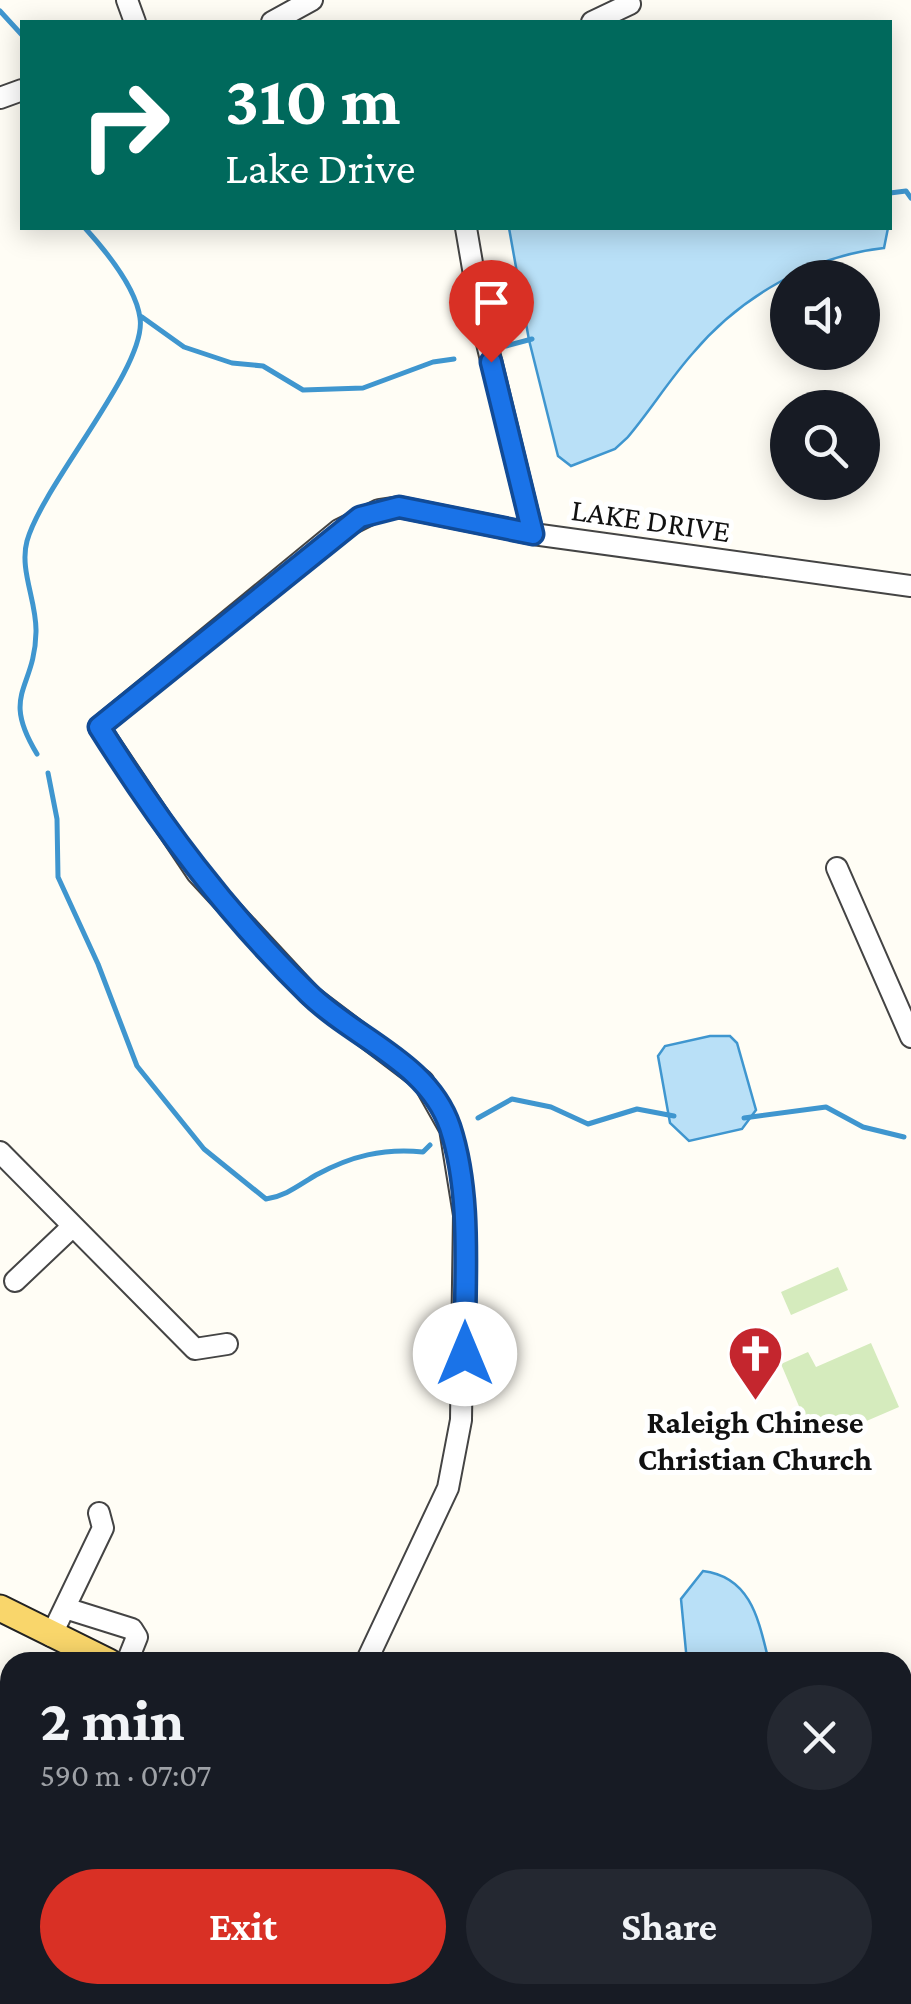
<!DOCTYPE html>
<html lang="en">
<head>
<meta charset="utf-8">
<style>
  body { margin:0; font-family:"Crimson Pro",serif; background:#242831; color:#f1f3f6; height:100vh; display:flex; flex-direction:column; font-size:38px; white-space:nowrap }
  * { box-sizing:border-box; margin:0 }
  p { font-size:32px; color:#9ea1a6 }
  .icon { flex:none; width:55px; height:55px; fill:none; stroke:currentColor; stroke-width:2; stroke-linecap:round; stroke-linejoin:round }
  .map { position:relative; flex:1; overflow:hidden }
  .side { position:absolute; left:0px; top:1652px; width:912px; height:352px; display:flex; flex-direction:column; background:#171b24; border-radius:30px 30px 0 0; box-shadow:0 5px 25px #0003 }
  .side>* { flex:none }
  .top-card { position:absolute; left:20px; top:20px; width:872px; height:210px; border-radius:0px; box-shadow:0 5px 25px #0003; background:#00695c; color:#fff; overflow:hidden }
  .buttons { position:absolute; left:770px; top:260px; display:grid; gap:20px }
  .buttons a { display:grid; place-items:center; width:110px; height:110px; border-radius:50%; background:#171b24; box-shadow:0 5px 25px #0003; font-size:50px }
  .pin { position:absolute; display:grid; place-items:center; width:85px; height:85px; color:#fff; margin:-102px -42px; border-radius:50% 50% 50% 0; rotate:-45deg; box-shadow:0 0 10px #0007 }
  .pin .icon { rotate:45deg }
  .me { position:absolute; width:110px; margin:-55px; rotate:0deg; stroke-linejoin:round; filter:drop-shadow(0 0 8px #0008) }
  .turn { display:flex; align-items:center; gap:35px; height:210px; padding:0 40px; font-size:45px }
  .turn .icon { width:130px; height:130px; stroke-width:2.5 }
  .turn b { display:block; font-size:70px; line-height:85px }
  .round { display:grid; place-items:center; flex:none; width:105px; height:105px; border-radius:52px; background:#242831 }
  .overview { display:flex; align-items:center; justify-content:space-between; height:170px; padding:0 40px }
  h1 { font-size:60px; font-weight:700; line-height:75px }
  .action { display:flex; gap:20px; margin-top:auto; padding:20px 40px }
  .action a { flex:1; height:115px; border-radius:60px; background:#d93025; color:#fff; font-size:40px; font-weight:700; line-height:115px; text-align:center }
  .action a+a { background:#242831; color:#f1f3f6 }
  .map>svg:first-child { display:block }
  .green { fill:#d5ebbd }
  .forest { fill:#b9dc9c }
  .water { fill:#b9e0f7; stroke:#3f96cf; stroke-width:2.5 }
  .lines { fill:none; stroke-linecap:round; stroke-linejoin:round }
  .stream { stroke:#3f96cf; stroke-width:5 }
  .minor-casing { stroke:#444; stroke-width:24 }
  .major-casing { stroke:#222; stroke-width:29 }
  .minor { stroke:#fff; stroke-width:20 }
  .major { stroke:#f9d66b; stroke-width:25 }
  .rail-casing { stroke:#c4262e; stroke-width:9 }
  .rail { stroke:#fff; stroke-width:5; stroke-dasharray:15; stroke-linecap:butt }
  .route-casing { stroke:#114b97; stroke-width:25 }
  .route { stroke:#1a73e8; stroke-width:18 }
  .labels { text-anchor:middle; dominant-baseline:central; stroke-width:10; stroke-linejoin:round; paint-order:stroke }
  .street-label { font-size:32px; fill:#111; stroke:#fff }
  .poi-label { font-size:32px; font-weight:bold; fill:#111; stroke:#fff }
</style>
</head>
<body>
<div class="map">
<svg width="911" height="2004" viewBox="0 0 911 2004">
  <rect width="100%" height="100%" fill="#fffdf5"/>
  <path class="green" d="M 838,1267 L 848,1290 L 791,1315 L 781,1292 Z
    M 871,1343 L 899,1407 L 834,1435 L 821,1419 L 807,1425 L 781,1364 L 808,1352 L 816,1367 Z"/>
  <path class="forest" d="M 344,1995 L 761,1995 L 757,2004 L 339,2004 Z"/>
  <path class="water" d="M 509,228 L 888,228 L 884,248 C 811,256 740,297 693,353 C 669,380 650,411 627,438 L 615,449 L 571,466 L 558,456 L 529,340 Z
    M 710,1036 L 730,1036 L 737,1043 L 756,1110 L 742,1129 L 689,1141 L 670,1123 L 658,1056 L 665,1046 Z
    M 703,1571 C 752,1577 759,1622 769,1662 L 687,1662 L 681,1599 Z"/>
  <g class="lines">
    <path class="stream" d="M 0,11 L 22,35
      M 890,193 L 906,191 L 911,198
      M 142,317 L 184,347 L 232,363 L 263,366 L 303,390 L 363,388 L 433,362 L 454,359
      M 506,346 L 532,339
      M 37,754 C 0,693 35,690 36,632 C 37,602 19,570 27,541 C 43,484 148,366 140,318 C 136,288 105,250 85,228
      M 48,773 L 57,819 L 58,877 L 98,964 L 137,1066 L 204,1149 L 266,1199 C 286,1196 299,1185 316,1175 C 351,1156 383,1148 423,1152 L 430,1145
      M 478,1118 L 512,1099 L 551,1107 L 588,1124 L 637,1109 L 674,1116
      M 744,1118 L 826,1107 L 863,1127 L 904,1137"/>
    <defs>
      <path id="minor" d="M 127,0 L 135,22
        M 272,22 L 312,0
        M 592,22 L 630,4
        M 0,98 L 22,90
        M 466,228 L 483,327 L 533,534
        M 837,868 L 911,1037
        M 0,1152 L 195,1349 L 227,1344
        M 15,1281 L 73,1226
        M 65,1608 L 132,1629 L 137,1637 L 127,1662
        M 51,1636 L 103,1528 L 99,1513
        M 366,1662 L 448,1488 L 461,1420 L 464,1215 L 450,1129 L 423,1081 L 311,996 L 197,873 L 99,727 L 339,530 L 379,510 L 399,507 L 533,534 L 911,586
        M 0,1852 L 10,1854"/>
      <path id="major" d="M 0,1608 L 109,1662
        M 902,1790 L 911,1786"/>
    </defs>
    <use href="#minor" class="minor-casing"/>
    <use href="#major" class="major-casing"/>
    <use href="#minor" class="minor"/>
    <use href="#major" class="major"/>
    <defs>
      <path id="rail" d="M 0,1988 L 10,1990
        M 36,1995 L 81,2004"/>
    </defs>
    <use href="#rail" class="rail-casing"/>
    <use href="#rail" class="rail"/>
  </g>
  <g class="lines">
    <defs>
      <path id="route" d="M 465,1354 C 464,1281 473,1197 450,1127 C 428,1062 355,1039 309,994 C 226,913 160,824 99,727 L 360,517 L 399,507 L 533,534 L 491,362"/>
    </defs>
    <use href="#route" class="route-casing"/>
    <use href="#route" class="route"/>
  </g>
  <defs>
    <symbol id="church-pin" viewBox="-11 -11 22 30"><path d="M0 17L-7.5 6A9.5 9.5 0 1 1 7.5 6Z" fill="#c4262e" stroke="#fff"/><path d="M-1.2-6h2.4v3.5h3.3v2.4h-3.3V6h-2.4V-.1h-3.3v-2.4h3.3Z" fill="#fff"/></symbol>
  </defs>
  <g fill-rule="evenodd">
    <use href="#church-pin" x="724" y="1322" width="63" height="86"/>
  </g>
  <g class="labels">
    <g class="street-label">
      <text transform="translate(651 520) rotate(8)">LAKE DRIVE</text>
    </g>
    <g class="poi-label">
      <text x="755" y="1422">Raleigh Chinese<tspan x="755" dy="37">Christian Church</tspan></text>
    </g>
  </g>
</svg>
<div class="buttons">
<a><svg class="icon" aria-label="sound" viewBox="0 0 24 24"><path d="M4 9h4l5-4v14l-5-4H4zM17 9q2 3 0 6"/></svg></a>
<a><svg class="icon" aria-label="search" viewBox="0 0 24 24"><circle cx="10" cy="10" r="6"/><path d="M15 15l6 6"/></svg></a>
</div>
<div class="pin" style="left:491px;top:362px;background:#d93025"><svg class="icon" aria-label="arrive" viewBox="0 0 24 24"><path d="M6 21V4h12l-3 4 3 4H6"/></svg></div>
<svg class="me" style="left:465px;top:1354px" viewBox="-20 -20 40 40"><circle r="19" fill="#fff"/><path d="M0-13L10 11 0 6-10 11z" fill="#1a73e8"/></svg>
<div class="top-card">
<div class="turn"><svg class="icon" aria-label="right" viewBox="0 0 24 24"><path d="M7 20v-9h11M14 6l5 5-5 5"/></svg><div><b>310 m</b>Lake Drive</div></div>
</div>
<section class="side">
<div class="overview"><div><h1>2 min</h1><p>590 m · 07:07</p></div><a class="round"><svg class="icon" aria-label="close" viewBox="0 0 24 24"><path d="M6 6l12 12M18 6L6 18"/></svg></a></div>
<div class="action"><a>Exit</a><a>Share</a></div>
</section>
</div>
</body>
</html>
